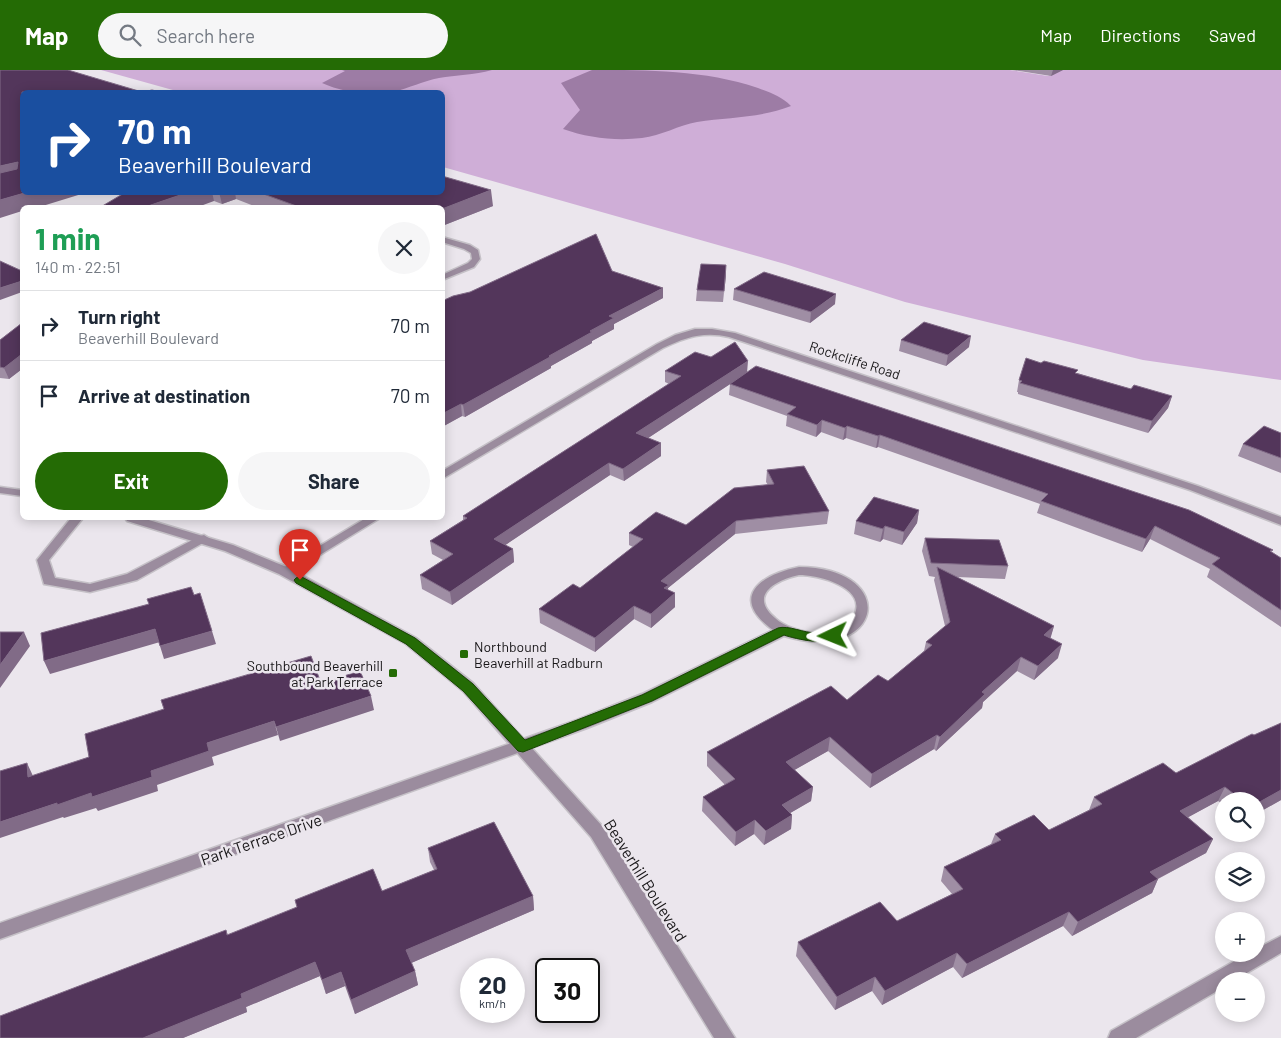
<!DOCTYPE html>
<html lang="en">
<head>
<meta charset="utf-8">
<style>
  body { margin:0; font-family:Barlow,sans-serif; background:#f6f6f7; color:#1f2937; height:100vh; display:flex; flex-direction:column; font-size:19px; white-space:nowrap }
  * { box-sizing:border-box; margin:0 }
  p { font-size:16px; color:#747a83 }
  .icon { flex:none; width:28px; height:28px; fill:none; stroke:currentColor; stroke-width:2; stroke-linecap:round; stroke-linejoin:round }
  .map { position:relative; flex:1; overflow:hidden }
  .drawer { position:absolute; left:20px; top:135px; width:425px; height:315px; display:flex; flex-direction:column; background:#fff; border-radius:8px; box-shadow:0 2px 12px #0003 }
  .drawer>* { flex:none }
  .hud { position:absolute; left:20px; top:20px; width:425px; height:105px; border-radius:8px; box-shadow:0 2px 12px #0003; background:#1a4fa0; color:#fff; overflow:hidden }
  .controls { position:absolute; left:1215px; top:722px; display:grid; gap:10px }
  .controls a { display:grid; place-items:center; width:50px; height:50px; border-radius:50%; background:#fff; box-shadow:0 2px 12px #0003; font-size:25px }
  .speed { position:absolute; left:460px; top:888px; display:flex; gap:10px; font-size:25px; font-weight:700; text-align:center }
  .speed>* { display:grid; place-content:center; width:65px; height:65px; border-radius:50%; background:#fff; box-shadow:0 2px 12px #0003; line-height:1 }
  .speed small { font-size:12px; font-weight:400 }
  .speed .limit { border:2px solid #111; border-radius:8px; background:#fff; color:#111 }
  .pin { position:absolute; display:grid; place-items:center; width:42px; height:42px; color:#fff; margin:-51px -21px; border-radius:50% 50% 50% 0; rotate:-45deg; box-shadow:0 0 5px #0007 }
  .pin .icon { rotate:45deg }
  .me { position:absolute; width:55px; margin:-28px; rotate:268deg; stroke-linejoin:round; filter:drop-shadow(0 0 4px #0008) }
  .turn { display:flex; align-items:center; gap:18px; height:105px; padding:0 15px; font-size:22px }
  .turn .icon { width:65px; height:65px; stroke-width:2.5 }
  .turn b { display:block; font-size:35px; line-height:42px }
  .round { display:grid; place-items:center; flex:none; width:52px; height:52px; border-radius:26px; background:#f6f6f7 }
  .overview { display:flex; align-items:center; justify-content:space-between; height:85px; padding:0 15px }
  h1 { font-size:30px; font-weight:700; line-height:38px; color:#1e9e55 }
  .action { display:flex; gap:10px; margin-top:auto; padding:10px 15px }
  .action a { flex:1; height:58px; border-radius:30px; background:#246b05; color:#fff; font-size:20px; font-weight:700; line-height:58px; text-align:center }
  .action a+a { background:#f6f6f7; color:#1f2937 }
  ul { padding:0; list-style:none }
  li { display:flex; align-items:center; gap:15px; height:70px; padding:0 15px; border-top:1px solid #e0e1e3 }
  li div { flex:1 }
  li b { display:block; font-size:19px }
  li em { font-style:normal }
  header { display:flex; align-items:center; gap:30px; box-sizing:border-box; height:70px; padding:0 25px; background:#246b05; color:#fff }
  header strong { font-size:24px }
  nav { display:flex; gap:28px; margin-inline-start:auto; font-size:18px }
  .search { width:350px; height:45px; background:#f6f6f7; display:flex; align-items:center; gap:12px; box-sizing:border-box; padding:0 18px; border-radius:28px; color:#747a83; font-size:19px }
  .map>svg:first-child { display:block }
  .green { fill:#cfaed7 }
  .water { fill:#9d7ca5 }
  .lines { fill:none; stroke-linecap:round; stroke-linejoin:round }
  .minor-casing { stroke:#c5c1c7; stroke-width:3 }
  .tertiary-casing { stroke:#c5c1c7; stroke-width:3 }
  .minor { fill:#9b8c9e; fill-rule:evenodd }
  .tertiary { fill:#9b8c9e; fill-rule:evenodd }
  .wall { fill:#9f8ea4 }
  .shaded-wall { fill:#816b87 }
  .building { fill:#53365b; stroke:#816b87 }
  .route { fill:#246b05; stroke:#174603 }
  .poi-dot { fill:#246b05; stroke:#ebe6ed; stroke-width:2 }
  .labels { text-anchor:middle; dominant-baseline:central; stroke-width:5; stroke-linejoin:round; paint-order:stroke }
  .street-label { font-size:14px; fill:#181618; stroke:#ebe6ed }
  .poi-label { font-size:14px; fill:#181618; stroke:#ebe6ed; text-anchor:start }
  .near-street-label { font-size:16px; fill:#181618; stroke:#ebe6ed }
</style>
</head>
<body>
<header>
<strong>Map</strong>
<div class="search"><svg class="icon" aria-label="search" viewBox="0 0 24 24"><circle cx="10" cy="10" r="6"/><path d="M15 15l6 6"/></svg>Search here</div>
<nav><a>Map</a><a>Directions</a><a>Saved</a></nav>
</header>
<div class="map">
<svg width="1281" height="968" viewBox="0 0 1281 968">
  <rect width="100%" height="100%" fill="#ebe6ed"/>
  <path class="green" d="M 101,0 L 1010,0 L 1048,6 L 1060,0 L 1281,0 L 1281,310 L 1143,290 L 905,232 L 785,194 L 443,97 L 442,22 L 180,22 Z"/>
  <path class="water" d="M 342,0 L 492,0 C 474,5 456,5 439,8 C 423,11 409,18 394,22 C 373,27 341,22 322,13 L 345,1 Z
    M 592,0 C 648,0 705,0 758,18 C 771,23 781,26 791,36 C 761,48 729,47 697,52 C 679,55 661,66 642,68 C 616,71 588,68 563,59 L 580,40 L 561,13 Z"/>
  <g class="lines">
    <defs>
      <path id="minor" d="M 442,167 L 470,175 L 478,180 L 480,189 L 474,197 L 442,210 L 442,205 L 468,193 L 472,189 L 471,183 L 464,179 L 442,172 Z
        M 695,259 L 712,259 L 735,263 L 1198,416 L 1281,447 L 1281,455 L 1190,420 L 729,267 C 704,261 686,267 663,278 L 442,409 L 442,401 L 657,274 L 675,265 Z
        M 71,448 L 83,448 L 49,490 L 55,508 L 90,514 L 127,504 L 200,466 L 204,465 L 210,469 L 137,510 L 90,522 L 44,514 L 37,490 Z
        M 366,448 L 380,448 L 289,504 L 284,505 L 278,501 Z
        M 799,497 C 901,498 884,595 784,566 L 652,632 L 587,658 L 0,869 L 0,853 L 577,650 L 642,624 L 773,560 C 729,528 759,505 799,497 ZM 799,505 C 818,505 868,517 854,546 C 841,573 792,564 775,548 C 748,525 776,510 799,505 Z
        M 1281,866 L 1281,883 L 1233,911 L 1224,911 L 1224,917 L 1136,968 L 1108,968 L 1111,961 L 1247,884 L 1256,884 L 1256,879 Z"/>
      <path id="tertiary" d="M 0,417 L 22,420 L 22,426 L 0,423 Z
        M 125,448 L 142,448 L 233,475 L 289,498 L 416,568 L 473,613 L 603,757 L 735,968 L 714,968 L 591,767 L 463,621 L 406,574 L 279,504 L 225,481 L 127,451 Z"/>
    </defs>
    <use href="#minor" class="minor-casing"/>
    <use href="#tertiary" class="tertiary-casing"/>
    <use href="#minor" class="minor"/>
    <use href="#tertiary" class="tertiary"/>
  </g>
  <path class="wall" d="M 1012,0 L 1063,0 L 1051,6 Z
    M 126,122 L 442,122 L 493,136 L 442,156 L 442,138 L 259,138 L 236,129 L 222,134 L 214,131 Z
    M 726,195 L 723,232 L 696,231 L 697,220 Z
    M 612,201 L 663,228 L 614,254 L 614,259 L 592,271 L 592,273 L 551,296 L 551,298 L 465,347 L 462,346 L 442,357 L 442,231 Z
    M 734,219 L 835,234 L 810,253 L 733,230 Z
    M 22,253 L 22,299 L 9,309 L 0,308 L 0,270 Z
    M 901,270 L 969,277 L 946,296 L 899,281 Z
    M 665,301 L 747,302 L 1273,480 L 1271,482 L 1281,488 L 1281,557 L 1207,507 L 1210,499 L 1150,469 L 1142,482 L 1037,443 L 1040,434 L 878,377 L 876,378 L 846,368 L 843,370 L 821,362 L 816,367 L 786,356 L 787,346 L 729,325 L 730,314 L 648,368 L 661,386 L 624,411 L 610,405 L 505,475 L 513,479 L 514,492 L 452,535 L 422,519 L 420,505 L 443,490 L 432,484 L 430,471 L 463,450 L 463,446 L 669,314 L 665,312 Z
    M 1077,303 L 1131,319 L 1172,326 L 1168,338 L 1148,363 L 1018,324 L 1018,322 L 1017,322 L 1019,310 Z
    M 1281,363 L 1281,403 L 1238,386 L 1243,374 Z
    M 767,400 L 829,441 L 827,454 L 735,464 L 668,518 L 668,520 L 675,523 L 675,537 L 651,558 L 634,549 L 595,582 L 540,553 L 539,539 L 580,518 L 633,477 L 629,475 L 629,463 L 686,455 L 768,415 L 766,412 Z
    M 919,440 L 917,453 L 902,475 L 883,469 L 880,472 L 854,464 L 856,451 Z
    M 925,468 L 1008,496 L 1005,509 L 957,507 L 1054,556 L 1050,568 L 1058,588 L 1034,610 L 1017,601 L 983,632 L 982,638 L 936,681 L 934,679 L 870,718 L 828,681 L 794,700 L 813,717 L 811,731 L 790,743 L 792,745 L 791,759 L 764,775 L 754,764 L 735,776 L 702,741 L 703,727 L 725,715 L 707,696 L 707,682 L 847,630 L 888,611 L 924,581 L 926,572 L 945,556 L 934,510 L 935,507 L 929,506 L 922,481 Z
    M 1281,653 L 1281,730 L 1256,744 L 1256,731 L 1224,731 L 1224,735 L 1218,731 L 1188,747 L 1213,769 L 1206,783 L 1158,809 L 1152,823 L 1072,866 L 1063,856 L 962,908 L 953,897 L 882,935 L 872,921 L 835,940 L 796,886 L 798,872 L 897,851 L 952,824 L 941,811 L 944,797 L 991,774 L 995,764 L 1049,760 L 1089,740 L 1094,727 L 1176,703 Z
    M 428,778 L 533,826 L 534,840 L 411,893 L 415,901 L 418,915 L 355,944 L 345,916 L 326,924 L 320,906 L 246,937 L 247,942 L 183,968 L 0,968 L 226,860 L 228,865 L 382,821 L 434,800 L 430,792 Z"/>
  <path class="shaded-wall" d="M 1053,0 L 1063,0 L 1051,6 Z
    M 18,92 L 22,105 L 0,112 L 0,96 Z
    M 491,120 L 493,136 L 442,156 L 442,139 Z
    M 28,122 L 88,122 L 36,138 L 22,138 L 22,141 L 0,148 L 0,130 Z
    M 189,122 L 212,122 L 214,131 L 195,138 L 142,138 Z
    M 219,122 L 235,122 L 236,129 L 222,134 Z
    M 272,122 L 300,122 L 287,132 Z
    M 726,195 L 726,206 L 723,232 L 724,221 Z
    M 22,211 L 22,222 L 0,230 L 0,218 Z
    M 663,218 L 663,228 L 614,254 L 614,259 L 592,271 L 592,273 L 551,296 L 551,298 L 465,347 L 463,335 L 590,261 L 609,246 Z
    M 836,224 L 835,234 L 810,253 L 811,242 Z
    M 971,266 L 969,277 L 946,296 L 948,285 Z
    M 22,284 L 22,299 L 9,309 L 4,298 Z
    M 748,291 L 747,303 L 636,376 L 636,363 Z
    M 1172,326 L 1168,338 L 1148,363 L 1152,351 Z
    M 461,334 L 462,346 L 442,357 L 442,344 Z
    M 822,350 L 821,362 L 816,367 L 817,355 Z
    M 847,356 L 846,368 L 843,370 L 845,358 Z
    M 880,365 L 878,377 L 876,378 L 878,366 Z
    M 661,373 L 661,386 L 624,411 L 623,399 Z
    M 609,393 L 610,405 L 495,482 L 494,469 Z
    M 919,440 L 917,453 L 902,475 L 904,462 Z
    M 736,451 L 735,464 L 668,518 L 668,528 L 661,511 Z
    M 885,456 L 883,469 L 880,472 L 883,459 Z
    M 1155,456 L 1150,469 L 1142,482 L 1146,469 Z
    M 513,479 L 514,492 L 452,535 L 450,522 Z
    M 675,523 L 675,537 L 651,558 L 651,544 Z
    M 634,536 L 634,549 L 595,582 L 595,568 Z
    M 1054,556 L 1050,570 L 1044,565 Z
    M 155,559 L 160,572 L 50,604 L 44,591 Z
    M 212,561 L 216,574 L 164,589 L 160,576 Z
    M 24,562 L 30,576 L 0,618 L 0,595 Z
    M 1062,574 L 1058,588 L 1034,610 L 1038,596 Z
    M 1021,587 L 1017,601 L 983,632 L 982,638 L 936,681 L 940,667 L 982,622 Z
    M 371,626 L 374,640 L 280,671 L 276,657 Z
    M 274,651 L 278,665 L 212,687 L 214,695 L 157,715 L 158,721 L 98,741 L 96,738 L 64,748 L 63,747 L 0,768 L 0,752 L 151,701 L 207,673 Z
    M 937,665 L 934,679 L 870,718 L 872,704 Z
    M 830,667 L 828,681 L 784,706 L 786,692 Z
    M 27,693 L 33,706 L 28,707 Z
    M 813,717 L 811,731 L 780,749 L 782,735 Z
    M 1225,717 L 1218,731 L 1174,755 L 1180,741 Z
    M 1281,720 L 1281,730 L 1256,744 L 1256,734 Z
    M 792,745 L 791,759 L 764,775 L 766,761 Z
    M 755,750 L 754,764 L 735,776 L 736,762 Z
    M 1213,769 L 1206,783 L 1144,816 L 1150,802 Z
    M 1158,809 L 1152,823 L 1072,866 L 1078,852 Z
    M 533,826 L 534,840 L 409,894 L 406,880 Z
    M 1069,842 L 1063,856 L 962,908 L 967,894 Z
    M 957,883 L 953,897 L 882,935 L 885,921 Z
    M 315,892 L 320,906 L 246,937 L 247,942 L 183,968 L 143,968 L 241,924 Z
    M 415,901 L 418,915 L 355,944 L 351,930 Z
    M 341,902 L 345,916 L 326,924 L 322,910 Z
    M 875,907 L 872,921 L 835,940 L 837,927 Z"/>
  <path class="building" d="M 0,0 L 68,0 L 142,22 L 152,20 L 161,22 L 22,22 L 22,122 L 28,122 L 0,130 L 0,103 L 17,99 L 18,92 L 0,96 Z
    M 442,106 L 491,120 L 442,139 L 442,138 L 302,138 L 258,122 L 273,122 L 274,124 L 285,124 L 289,122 L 330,122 L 334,124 L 348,122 L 442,122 Z
    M 126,122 L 189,122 L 142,138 L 99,138 Z
    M 596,164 L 612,201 L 663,218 L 609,246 L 614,248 L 590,261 L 592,262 L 549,286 L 550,287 L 463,335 L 461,334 L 442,344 L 442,231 L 453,226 L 470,222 Z
    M 0,191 L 22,201 L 22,211 L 0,218 Z
    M 701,194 L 726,195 L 724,221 L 697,220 Z
    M 764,202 L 836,224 L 811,242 L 734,219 Z
    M 924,252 L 971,266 L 948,285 L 901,270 Z
    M 22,253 L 22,284 L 4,298 L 0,297 L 0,270 Z
    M 735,272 L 748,291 L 636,363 L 661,373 L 623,399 L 609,393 L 494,469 L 513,479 L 450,522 L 420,505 L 453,484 L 430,471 L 467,448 L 463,446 L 681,306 L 665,301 L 695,282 L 711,287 Z
    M 1026,288 L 1041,293 L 1044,291 L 1078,300 L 1075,303 L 1131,319 L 1134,315 L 1172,326 L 1152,351 L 1020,313 L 1022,311 L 1019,310 Z
    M 756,296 L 1189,440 L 1273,480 L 1270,481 L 1281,488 L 1281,540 L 1212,494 L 1220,488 L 1155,456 L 1146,469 L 1041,431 L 1048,424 L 880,365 L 878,366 L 847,356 L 845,358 L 822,350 L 817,355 L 787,344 L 796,337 L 730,314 Z
    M 1264,356 L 1281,363 L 1281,388 L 1243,374 Z
    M 804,396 L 829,441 L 736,451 L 661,511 L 669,515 L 664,518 L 675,523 L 651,544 L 634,536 L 595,568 L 539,539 L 573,514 L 580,518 L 643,469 L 629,463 L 656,442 L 686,455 L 734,418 L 774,414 L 767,400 Z
    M 874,427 L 919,440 L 904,462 L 885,456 L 883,459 L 856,451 Z
    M 925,468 L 999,470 L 1008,496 L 931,493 Z
    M 937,497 L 1054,556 L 1044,565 L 1062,574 L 1038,596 L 1021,587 L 982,622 L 985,624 L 940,667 L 937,665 L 872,704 L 830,667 L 786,692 L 813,717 L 782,735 L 792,745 L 766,761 L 755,750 L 736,762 L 703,727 L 735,709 L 707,682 L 831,616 L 847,630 L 878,605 L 888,611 L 932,575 L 926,572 L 950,552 Z
    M 191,517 L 194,525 L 200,523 L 212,561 L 160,576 L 155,559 L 44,591 L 41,563 L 149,534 L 147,529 Z
    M 0,562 L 24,562 L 0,595 Z
    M 311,586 L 321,613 L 360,601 L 371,626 L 276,657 L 274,651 L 207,673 L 209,681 L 151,701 L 152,707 L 92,727 L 91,723 L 57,735 L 57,733 L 0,752 L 0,701 L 27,693 L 28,707 L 89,687 L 85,664 L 164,639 L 161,630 Z
    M 1281,653 L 1281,720 L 1256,734 L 1256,731 L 1243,731 L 1225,717 L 1180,741 L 1213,769 L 1150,802 L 1158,809 L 1078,852 L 1069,842 L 967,894 L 957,883 L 885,921 L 875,907 L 837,927 L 798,872 L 880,832 L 897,851 L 963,819 L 944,797 L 1001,770 L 995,764 L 1034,745 L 1049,760 L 1102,734 L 1094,727 L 1163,693 L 1176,703 L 1252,664 L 1254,665 Z
    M 494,752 L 533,826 L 406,880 L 415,901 L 351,930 L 341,902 L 322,910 L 315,892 L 241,924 L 242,928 L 143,968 L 0,968 L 0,946 L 226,860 L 227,865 L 297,837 L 295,830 L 373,799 L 382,821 L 437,799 L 428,778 Z"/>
  <path class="route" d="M 300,506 L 415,568 L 473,614 L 525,670 L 642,625 L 778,558 C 788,555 804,563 816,563 C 824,563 833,559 839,566 C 830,577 796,569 784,565 L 652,631 L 523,682 L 518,681 L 463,621 L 406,574 L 296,513 L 294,510 L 296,508 Z"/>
  <g class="poi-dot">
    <rect x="459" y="579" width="10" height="10" rx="2.5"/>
    <rect x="388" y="598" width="10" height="10" rx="2.5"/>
  </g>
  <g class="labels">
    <g class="street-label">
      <text transform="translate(855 290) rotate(18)">Rockcliffe Road</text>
    </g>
    <g class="poi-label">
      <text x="474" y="576">Northbound<tspan x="474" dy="16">Beaverhill at Radburn</tspan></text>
      <text x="383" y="595" text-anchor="end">Southbound Beaverhill<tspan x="383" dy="16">at Park Terrace</tspan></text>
    </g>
    <g class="near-street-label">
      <text transform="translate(261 769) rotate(-19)">Park Terrace Drive</text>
      <text transform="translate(646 810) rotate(58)">Beaverhill Boulevard</text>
    </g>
  </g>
</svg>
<div class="controls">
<a><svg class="icon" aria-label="search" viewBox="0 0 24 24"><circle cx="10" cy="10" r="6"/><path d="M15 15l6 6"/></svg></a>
<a><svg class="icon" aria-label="layers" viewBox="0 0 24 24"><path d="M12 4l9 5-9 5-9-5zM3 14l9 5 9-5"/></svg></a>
<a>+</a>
<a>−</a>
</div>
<div class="speed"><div>20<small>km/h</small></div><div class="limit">30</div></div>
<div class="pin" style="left:300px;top:510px;background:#d93025"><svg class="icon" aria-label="arrive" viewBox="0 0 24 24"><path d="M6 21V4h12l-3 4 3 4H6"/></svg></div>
<svg class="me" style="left:833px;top:566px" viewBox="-20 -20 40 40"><path d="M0-17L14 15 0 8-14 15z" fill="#246b05" stroke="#fff" stroke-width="4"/></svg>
<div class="hud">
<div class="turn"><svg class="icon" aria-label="right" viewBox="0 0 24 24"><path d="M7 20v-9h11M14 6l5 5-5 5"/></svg><div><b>70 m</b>Beaverhill Boulevard</div></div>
</div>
<section class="drawer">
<div class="overview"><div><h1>1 min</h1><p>140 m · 22:51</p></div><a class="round"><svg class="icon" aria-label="close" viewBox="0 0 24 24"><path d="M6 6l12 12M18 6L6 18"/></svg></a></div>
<ul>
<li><svg class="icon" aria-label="right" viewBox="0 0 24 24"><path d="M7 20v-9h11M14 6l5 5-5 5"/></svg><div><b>Turn right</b><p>Beaverhill Boulevard</p></div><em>70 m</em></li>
<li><svg class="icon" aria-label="arrive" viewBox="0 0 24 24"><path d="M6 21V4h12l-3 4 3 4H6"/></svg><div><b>Arrive at destination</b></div><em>70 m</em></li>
</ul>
<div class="action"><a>Exit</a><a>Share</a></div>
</section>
</div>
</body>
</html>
